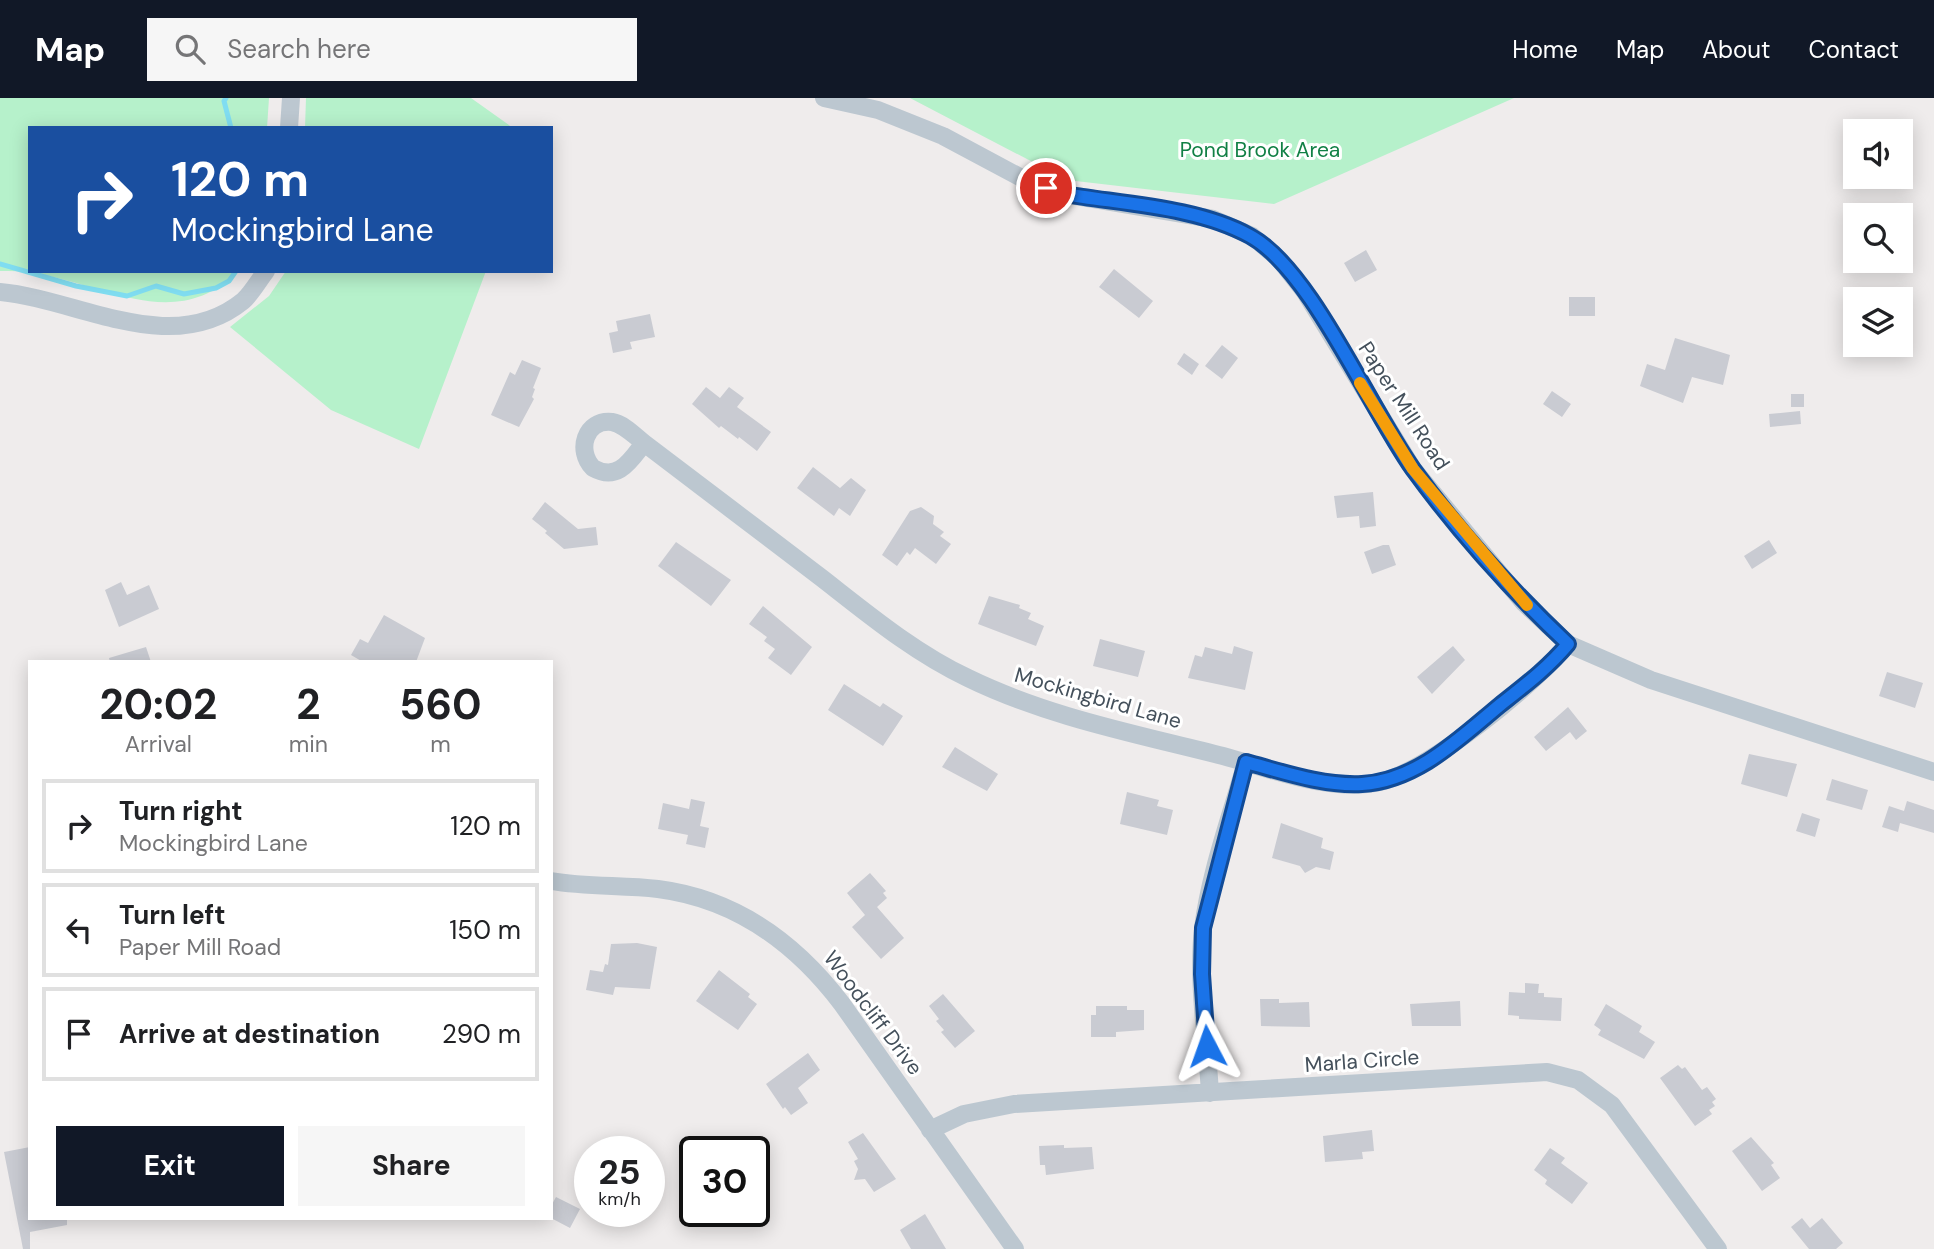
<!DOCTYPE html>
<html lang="en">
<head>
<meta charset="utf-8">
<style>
  body { margin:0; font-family:"DM Sans",sans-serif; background:#f6f6f6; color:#202124; height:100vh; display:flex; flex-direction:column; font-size:26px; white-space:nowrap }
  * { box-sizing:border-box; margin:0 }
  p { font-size:23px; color:#757577 }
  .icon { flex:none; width:38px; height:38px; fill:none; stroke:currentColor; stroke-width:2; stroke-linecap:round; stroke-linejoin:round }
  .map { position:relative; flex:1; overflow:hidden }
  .panel { position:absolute; left:28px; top:562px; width:525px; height:560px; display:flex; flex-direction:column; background:#fff; border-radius:0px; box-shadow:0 4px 18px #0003 }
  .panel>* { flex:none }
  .hud { position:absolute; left:28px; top:28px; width:525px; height:147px; border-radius:0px; box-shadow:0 4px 18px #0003; background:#1a4fa0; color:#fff; overflow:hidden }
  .tools { position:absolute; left:1843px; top:21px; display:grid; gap:14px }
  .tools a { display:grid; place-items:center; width:70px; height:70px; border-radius:0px; background:#fff; box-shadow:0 4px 18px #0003; font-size:35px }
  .speed { position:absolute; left:574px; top:1038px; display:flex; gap:14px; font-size:35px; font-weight:700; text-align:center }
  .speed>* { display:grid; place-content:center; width:91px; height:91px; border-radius:50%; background:#fff; box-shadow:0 4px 18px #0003; line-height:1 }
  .speed small { font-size:18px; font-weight:400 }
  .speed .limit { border:4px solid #111; border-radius:10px; background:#fff; color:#111 }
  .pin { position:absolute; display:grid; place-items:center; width:60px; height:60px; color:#fff; margin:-30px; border:4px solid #fff; border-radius:50%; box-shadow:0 2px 7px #0007 }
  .me { position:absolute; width:77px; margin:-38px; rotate:356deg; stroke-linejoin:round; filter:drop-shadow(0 0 5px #0008) }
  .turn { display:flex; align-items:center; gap:24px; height:147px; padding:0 28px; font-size:32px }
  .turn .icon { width:91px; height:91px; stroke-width:2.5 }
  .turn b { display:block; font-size:49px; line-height:60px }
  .eta { display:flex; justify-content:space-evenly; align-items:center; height:119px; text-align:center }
  .eta b { font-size:42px; font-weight:700; line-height:49px }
  .action { display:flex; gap:14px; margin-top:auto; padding:14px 28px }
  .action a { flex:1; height:80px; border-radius:0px; background:#111827; color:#fff; font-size:28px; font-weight:700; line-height:80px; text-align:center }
  .action a+a { background:#f6f6f6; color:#202124 }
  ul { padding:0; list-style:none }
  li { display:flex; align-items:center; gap:21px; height:94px; margin:0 14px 10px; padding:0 14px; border:4px solid #e0e0e0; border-radius:0px }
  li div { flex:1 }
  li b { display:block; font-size:26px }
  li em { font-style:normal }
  header { display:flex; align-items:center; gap:42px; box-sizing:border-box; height:98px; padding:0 35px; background:#111827; color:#fff }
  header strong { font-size:33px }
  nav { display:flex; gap:38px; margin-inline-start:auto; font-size:24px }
  .search { width:490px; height:63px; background:#f6f6f6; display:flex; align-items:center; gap:18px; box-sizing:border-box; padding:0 24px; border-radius:0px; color:#757577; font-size:26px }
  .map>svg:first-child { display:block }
  .green { fill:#b6f1cb }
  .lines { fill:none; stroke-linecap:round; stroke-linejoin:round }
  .stream { stroke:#80ddf1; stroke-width:5 }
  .building { fill:#c9cbd2 }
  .minor { stroke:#bcc7d0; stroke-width:18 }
  .route-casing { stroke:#114b97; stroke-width:18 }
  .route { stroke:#1a73e8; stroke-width:12 }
  .slow { stroke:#f59e0b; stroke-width:12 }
  .labels { text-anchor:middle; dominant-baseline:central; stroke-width:6; stroke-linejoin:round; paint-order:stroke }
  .park-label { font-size:21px; fill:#118045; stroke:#fff }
  .street-label { font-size:21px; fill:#44505b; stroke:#fff }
</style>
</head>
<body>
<header>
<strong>Map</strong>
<div class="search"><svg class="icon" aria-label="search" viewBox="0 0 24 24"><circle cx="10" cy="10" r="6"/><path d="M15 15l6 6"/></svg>Search here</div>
<nav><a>Home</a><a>Map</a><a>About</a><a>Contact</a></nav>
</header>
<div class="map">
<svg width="1934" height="1151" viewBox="0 0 1934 1151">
  <rect width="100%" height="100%" fill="#efecec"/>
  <path class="green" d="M 0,0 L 269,0 L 267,30 L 30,30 L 30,173 L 238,173 C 176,236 105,186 33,175 C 22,173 11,173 0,173 Z
    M 306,0 L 471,0 L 513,30 L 305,30 Z
    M 910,0 L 1514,0 L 1274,106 L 1067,82 Z
    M 286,173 L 486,173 L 419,351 L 331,312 L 230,229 L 269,198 Z"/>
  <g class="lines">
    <path class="stream" d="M 226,0 L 224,3 L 231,30
      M 0,166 L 76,188 L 127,198 L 156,188 L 184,196 L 216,190 L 229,183 L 236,173"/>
  </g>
  <path class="building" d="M 1366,152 L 1377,172 L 1355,184 L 1344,165 Z
    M 1114,171 L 1153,203 L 1139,220 L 1099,189 Z
    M 1569,199 L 1595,199 L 1595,218 L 1569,218 Z
    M 650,216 L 655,239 L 630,244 L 632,251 L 613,255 L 609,235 L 618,233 L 616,223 Z
    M 1675,240 L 1730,257 L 1723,287 L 1692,279 L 1683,305 L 1640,288 L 1647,266 L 1665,272 Z
    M 1222,247 L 1238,260 L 1222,281 L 1205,268 Z
    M 1184,255 L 1199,266 L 1192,277 L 1177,266 Z
    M 522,262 L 541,270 L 533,290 L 535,291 L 532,299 L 534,301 L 519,329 L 491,317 L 510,274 L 515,277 Z
    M 706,289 L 720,300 L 729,289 L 744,300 L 737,309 L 771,334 L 757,353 L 739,339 L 738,341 L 721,328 L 719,330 L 692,306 Z
    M 1552,293 L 1571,306 L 1562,319 L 1543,306 Z
    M 1791,296 L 1804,296 L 1804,309 L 1791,309 Z
    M 1800,313 L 1801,326 L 1770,329 L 1769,316 Z
    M 813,369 L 840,390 L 851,380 L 866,392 L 850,418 L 839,410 L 834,418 L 797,390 Z
    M 1373,394 L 1376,428 L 1360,430 L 1359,418 L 1337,420 L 1334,398 Z
    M 545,404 L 578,431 L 596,429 L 598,447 L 564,451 L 545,435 L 547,433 L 532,421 Z
    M 921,409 L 934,418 L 933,426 L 944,434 L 940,438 L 951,446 L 936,466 L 915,450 L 910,457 L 907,454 L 897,468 L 882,457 L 910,413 Z
    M 1769,442 L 1777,455 L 1752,471 L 1744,458 Z
    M 676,444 L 731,482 L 711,508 L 658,468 Z
    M 1383,447 L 1389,447 L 1396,467 L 1372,476 L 1364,454 Z
    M 121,484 L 127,497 L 149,487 L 159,511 L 119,529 L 105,492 Z
    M 989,498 L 1020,507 L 1019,510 L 1031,515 L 1028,521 L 1044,528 L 1036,548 L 978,526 Z
    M 763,508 L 812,549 L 791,577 L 768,560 L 775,551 L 764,543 L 767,539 L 749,526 Z
    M 384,517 L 425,540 L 416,564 L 363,564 L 351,557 L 360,541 L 368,545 Z
    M 1100,541 L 1145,553 L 1138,579 L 1093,568 Z
    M 1234,548 L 1253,554 L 1245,592 L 1188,580 L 1195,557 L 1202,559 L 1205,549 L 1232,556 Z
    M 1453,548 L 1465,562 L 1432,596 L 1417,579 Z
    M 146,549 L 151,564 L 110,564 L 109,560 Z
    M 1887,574 L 1923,585 L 1915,610 L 1879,598 Z
    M 844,586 L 880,609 L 883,605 L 903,618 L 883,648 L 828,612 Z
    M 1568,609 L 1587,633 L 1576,642 L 1570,634 L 1546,653 L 1534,639 Z
    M 955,649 L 998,676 L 987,693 L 942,669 Z
    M 1749,656 L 1797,666 L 1787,699 L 1741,686 Z
    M 1832,681 L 1868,692 L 1862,712 L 1826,702 Z
    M 1127,694 L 1159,702 L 1157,708 L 1173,712 L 1167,737 L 1120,726 Z
    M 691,701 L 705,704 L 700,728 L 709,730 L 705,750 L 686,746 L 688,737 L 658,731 L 663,705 L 689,711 Z
    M 1907,703 L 1934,712 L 1934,735 L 1900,725 L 1898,734 L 1882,729 L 1889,708 L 1904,713 Z
    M 1802,715 L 1820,721 L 1815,739 L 1796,733 Z
    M 1281,725 L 1323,740 L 1321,750 L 1334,754 L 1330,772 L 1316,769 L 1305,775 L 1300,768 L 1272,760 Z
    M 870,775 L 886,793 L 883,795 L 887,800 L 877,809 L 904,840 L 881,861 L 852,829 L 865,817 L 847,795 Z
    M 637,845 L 657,849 L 650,891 L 615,889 L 613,897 L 586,892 L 590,872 L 603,874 L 605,866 L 608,867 L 611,846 Z
    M 719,872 L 750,896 L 748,899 L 757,906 L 738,932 L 696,903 Z
    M 1525,885 L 1539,886 L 1538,895 L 1544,895 L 1544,899 L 1562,900 L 1561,923 L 1519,921 L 1519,918 L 1508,917 L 1509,894 L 1525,895 Z
    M 943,896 L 975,933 L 955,950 L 941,934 L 944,932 L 936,923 L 939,921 L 929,908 Z
    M 1260,901 L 1279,901 L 1279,905 L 1309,904 L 1310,929 L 1261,928 Z
    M 1460,903 L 1461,928 L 1412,928 L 1410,906 Z
    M 1606,906 L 1642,928 L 1639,934 L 1655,944 L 1644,961 L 1598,937 L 1601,932 L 1594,927 Z
    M 1096,908 L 1127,908 L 1127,912 L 1144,912 L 1144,932 L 1116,934 L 1116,939 L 1091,939 L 1091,917 L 1096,917 Z
    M 808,955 L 820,972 L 798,990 L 808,1005 L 791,1017 L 785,1009 L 783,1011 L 766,986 Z
    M 1678,967 L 1682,971 L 1685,969 L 1702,992 L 1707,989 L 1716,1001 L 1712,1004 L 1715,1008 L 1709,1012 L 1712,1016 L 1695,1028 L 1660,980 Z
    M 1372,1032 L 1374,1053 L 1362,1054 L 1363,1061 L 1325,1064 L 1323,1038 Z
    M 863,1035 L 896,1081 L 874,1094 L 865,1081 L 854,1082 L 858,1071 L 854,1063 L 858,1061 L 848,1044 Z
    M 1751,1039 L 1774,1065 L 1771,1067 L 1780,1080 L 1762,1093 L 1732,1053 Z
    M 1064,1047 L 1064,1050 L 1092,1049 L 1094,1071 L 1046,1077 L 1045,1067 L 1040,1067 L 1039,1048 Z
    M 30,1049 L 30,1120 L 67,1120 L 67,1127 L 30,1134 L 30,1151 L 23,1151 L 4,1054 Z
    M 1550,1050 L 1565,1060 L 1561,1065 L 1588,1085 L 1572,1106 L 1545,1086 L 1547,1082 L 1534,1072 Z
    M 556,1099 L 580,1111 L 570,1130 L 551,1120 L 551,1108 Z
    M 925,1116 L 946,1151 L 911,1151 L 900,1132 Z
    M 1802,1120 L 1810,1130 L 1822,1120 L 1843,1145 L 1836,1151 L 1809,1151 L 1791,1129 Z"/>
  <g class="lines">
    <path class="minor" d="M 824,0 L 878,12 L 943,38 L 1029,84 L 1064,96 L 1213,121 L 1252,138 L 1279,161 L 1305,194 L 1413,371 L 1524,505 L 1568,546 L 1651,582 L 1934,674
      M 289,30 L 291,0
      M 0,194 C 78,201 172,261 243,203 C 252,195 259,182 266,173
      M 644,345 C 630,363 618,384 593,370 C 576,353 585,321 612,324 C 624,326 635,338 644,345 C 704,390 763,436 823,481 C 869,517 915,555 968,580 C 1048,619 1137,636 1223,658 C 1271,671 1330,695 1380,684 C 1430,672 1534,587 1568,546
      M 551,783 C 586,789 622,787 658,791 C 736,801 795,844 842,906 L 1015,1151
      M 1210,995 C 1207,941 1197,884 1203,830 C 1210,774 1231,718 1246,664
      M 930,1032 L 964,1016 L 1014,1006 L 1547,974 L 1578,982 L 1612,1007 L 1718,1151"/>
  </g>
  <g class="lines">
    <defs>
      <path id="route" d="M 1046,90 L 1064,96 C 1123,106 1198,109 1250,138 C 1311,171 1370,311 1413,371 C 1458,433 1513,494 1568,546 C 1548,570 1524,588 1500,607 C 1460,640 1417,683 1362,686 C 1323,688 1283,674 1246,664 L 1203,830 L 1202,876 L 1207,948"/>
    </defs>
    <use href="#route" class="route-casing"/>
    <use href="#route" class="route"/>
    <path class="slow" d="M 1360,285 L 1413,371 L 1527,507"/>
  </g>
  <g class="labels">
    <g class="park-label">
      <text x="1260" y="52">Pond Brook Area</text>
    </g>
    <g class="street-label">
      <text transform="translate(1404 308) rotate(57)">Paper Mill Road</text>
      <text transform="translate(1098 600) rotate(16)">Mockingbird Lane</text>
      <text transform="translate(873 915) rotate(53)">Woodcliff Drive</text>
      <text transform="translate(1362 963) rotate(-4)">Marla Circle</text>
    </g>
  </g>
</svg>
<div class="tools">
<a><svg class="icon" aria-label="sound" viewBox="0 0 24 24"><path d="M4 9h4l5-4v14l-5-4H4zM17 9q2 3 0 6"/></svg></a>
<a><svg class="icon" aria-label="search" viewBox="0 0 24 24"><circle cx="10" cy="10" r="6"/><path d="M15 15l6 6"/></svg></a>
<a><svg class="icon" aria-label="layers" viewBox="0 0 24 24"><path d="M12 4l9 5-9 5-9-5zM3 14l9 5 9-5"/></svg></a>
</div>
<div class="speed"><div>25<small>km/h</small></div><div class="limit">30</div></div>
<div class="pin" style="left:1046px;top:90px;background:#d93025"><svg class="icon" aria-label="arrive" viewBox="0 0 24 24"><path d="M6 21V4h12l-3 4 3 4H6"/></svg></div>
<svg class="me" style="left:1207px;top:948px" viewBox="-20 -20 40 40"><path d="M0-17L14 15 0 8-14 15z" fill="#1a73e8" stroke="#fff" stroke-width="4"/></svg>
<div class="hud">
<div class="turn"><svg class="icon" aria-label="right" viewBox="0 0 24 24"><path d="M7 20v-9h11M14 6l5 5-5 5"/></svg><div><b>120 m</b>Mockingbird Lane</div></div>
</div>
<section class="panel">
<div class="eta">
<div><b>20:02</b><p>Arrival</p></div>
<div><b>2</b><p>min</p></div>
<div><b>560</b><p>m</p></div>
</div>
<ul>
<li><svg class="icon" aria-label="right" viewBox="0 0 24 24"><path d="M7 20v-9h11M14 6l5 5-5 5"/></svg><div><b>Turn right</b><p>Mockingbird Lane</p></div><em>120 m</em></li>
<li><svg class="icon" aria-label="left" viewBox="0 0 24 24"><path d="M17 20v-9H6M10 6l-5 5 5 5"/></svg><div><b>Turn left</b><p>Paper Mill Road</p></div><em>150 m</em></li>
<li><svg class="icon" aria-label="arrive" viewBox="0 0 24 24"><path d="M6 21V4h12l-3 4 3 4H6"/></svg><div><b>Arrive at destination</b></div><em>290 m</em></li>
</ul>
<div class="action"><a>Exit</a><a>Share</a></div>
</section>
</div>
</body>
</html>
